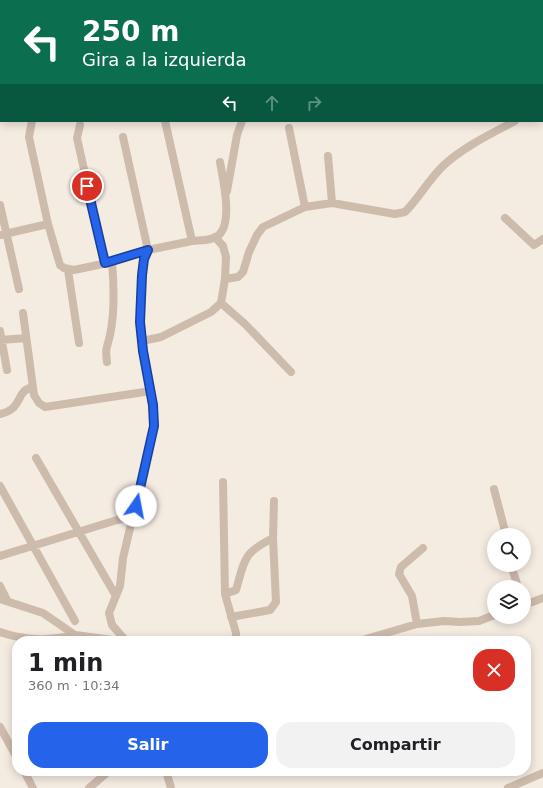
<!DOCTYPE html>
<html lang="es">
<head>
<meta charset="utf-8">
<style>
  body { margin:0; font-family:"DejaVu Sans",sans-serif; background:#f2f2f2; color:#202124; height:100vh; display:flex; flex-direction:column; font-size:15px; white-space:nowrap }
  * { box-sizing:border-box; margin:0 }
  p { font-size:13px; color:#757577 }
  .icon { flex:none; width:22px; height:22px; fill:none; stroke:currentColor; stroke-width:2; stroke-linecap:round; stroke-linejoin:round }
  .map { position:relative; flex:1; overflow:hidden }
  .sheet { position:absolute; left:12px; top:636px; width:519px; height:140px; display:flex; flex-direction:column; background:#fff; border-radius:16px; box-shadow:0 2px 10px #0003 }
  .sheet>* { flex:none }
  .guide { position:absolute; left:0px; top:0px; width:543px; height:122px; box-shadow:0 2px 10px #0003; background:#0b6e4f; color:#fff; overflow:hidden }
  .fabs { position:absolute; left:487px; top:528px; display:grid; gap:8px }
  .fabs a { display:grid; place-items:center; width:44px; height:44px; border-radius:50%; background:#fff; box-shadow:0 2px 10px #0003; font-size:20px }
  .pin { position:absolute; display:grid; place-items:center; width:34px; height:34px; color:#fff; margin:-17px; border:2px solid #fff; border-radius:50%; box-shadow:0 1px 4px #0007 }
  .me { position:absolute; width:44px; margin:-22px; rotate:12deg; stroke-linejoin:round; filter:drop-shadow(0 0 3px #0008) }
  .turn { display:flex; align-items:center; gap:14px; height:84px; padding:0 16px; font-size:18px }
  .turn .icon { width:52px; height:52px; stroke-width:2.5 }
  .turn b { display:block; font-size:28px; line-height:34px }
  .lanes { display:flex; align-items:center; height:38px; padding:0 16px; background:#0003; justify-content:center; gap:20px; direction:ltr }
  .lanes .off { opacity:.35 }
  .round { display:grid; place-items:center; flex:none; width:42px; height:42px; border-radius:16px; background:#f2f2f2 }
  .headline { display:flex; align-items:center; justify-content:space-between; height:68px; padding:0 16px }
  h1 { font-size:24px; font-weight:700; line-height:30px }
  .primary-button { display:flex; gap:8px; margin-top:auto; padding:8px 16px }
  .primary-button a { flex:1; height:46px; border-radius:16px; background:#2563eb; color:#fff; font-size:16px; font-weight:700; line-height:46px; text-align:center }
  .primary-button a+a { background:#f2f2f2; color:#202124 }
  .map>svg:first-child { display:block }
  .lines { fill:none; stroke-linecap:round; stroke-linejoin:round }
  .minor { stroke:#cdbbac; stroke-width:8 }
  .route-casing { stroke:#184099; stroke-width:10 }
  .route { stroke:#2563eb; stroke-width:7 }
</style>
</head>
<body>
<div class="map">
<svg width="543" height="788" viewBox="0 0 543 788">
  <rect width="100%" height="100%" fill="#f4ebe1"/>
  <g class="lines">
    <path class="minor" d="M 8,1 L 8,0
      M 108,1 L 109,0
      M 542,22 L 543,22
      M 0,71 L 1,71
      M 0,104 L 1,103
      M 542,106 L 543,106
      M 32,121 L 29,137 L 48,224 L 60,265 L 64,268 L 74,270 L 112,262 L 148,250 L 192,241
      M 165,121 L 192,241 C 200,240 212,241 219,235 C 233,222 223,179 220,162
      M 80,125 L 77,138 L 105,263
      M 289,128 L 305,207
      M 123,137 L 148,250 C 142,263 142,276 141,289 C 140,310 140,330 143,350 C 146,376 153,400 154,426 L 123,558 L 120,586 L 109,613 L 112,625 L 126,641
      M 328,156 L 332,203
      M 227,191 L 237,135 L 242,121
      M 0,205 L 19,289
      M 505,218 L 534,245 L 543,239
      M 0,235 L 48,224
      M 68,270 L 79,343
      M 225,279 L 238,277 L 243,272 L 249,252 L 257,235 L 263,227 L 305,207 L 332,203 L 395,214 L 405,212 C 419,198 429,179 444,165 C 465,146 491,134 515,121
      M 221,303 L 245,324 L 291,372
      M 23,313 L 34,395 L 39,403 L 45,407 L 151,391
      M 0,331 L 7,370
      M 1,340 L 26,338
      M 142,341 L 161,337 L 211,312 L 221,303 L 225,279 L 226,257 L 223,246 L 215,237
      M 107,362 C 105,347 107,349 110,335 C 115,312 114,285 112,262
      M 0,414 C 25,408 14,391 33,387
      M 36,458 L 116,596
      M 223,482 L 225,594 L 236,633 L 236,641
      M 0,486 L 75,621
      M 494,489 L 506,535
      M 0,556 L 117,520 L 133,517
      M 511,565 L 518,587
      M 0,586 L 7,600
      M 225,594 L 236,590 C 245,559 243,553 273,538
      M 0,599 L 43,613 L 75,635 L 120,641
      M 524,605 L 543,598
      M 231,617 L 270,610 L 276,602 L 273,538 L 274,501
      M 417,624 L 412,596 L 399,574 L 401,567 L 423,548
      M 0,632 C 25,641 50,641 75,635
      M 359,641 L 417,624 L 444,621 L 460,622 L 479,621 L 494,615
      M 0,727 L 17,758
      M 24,771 L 33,788
      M 166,771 L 171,788
      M 89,788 L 109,771
      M 508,788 L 543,773"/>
  </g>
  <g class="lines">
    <defs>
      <path id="route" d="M 87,186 L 105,263 L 148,250 L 144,259 L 142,275 L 140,322 L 143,351 L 153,405 L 154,426 L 136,506"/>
    </defs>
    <use href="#route" class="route-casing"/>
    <use href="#route" class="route"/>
  </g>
</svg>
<div class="fabs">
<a><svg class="icon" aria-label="search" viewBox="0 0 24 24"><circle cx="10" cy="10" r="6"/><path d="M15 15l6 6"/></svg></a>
<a><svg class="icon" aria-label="layers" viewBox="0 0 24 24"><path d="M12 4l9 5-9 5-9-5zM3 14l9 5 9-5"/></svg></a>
</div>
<div class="pin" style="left:87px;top:186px;background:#d93025"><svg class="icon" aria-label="arrive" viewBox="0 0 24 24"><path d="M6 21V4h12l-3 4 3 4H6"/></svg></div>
<svg class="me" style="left:136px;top:506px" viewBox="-20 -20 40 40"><circle r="19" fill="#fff"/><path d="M0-13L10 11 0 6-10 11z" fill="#2563eb"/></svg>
<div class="guide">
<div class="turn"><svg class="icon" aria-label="left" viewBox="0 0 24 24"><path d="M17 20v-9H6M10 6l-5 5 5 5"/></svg><div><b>250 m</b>Gira a la izquierda</div></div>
<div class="lanes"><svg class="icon" aria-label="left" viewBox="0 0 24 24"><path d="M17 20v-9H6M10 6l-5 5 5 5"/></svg><svg class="icon off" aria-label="ahead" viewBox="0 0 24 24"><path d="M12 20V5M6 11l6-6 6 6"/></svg><svg class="icon off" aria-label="right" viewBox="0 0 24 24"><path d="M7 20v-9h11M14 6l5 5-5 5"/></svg></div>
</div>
<section class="sheet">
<div class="headline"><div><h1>1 min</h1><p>360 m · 10:34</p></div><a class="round" style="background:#d93025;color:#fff"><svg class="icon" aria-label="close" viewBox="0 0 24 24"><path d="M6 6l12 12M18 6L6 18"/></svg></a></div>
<div class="primary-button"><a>Salir</a><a>Compartir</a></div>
</section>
</div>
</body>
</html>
